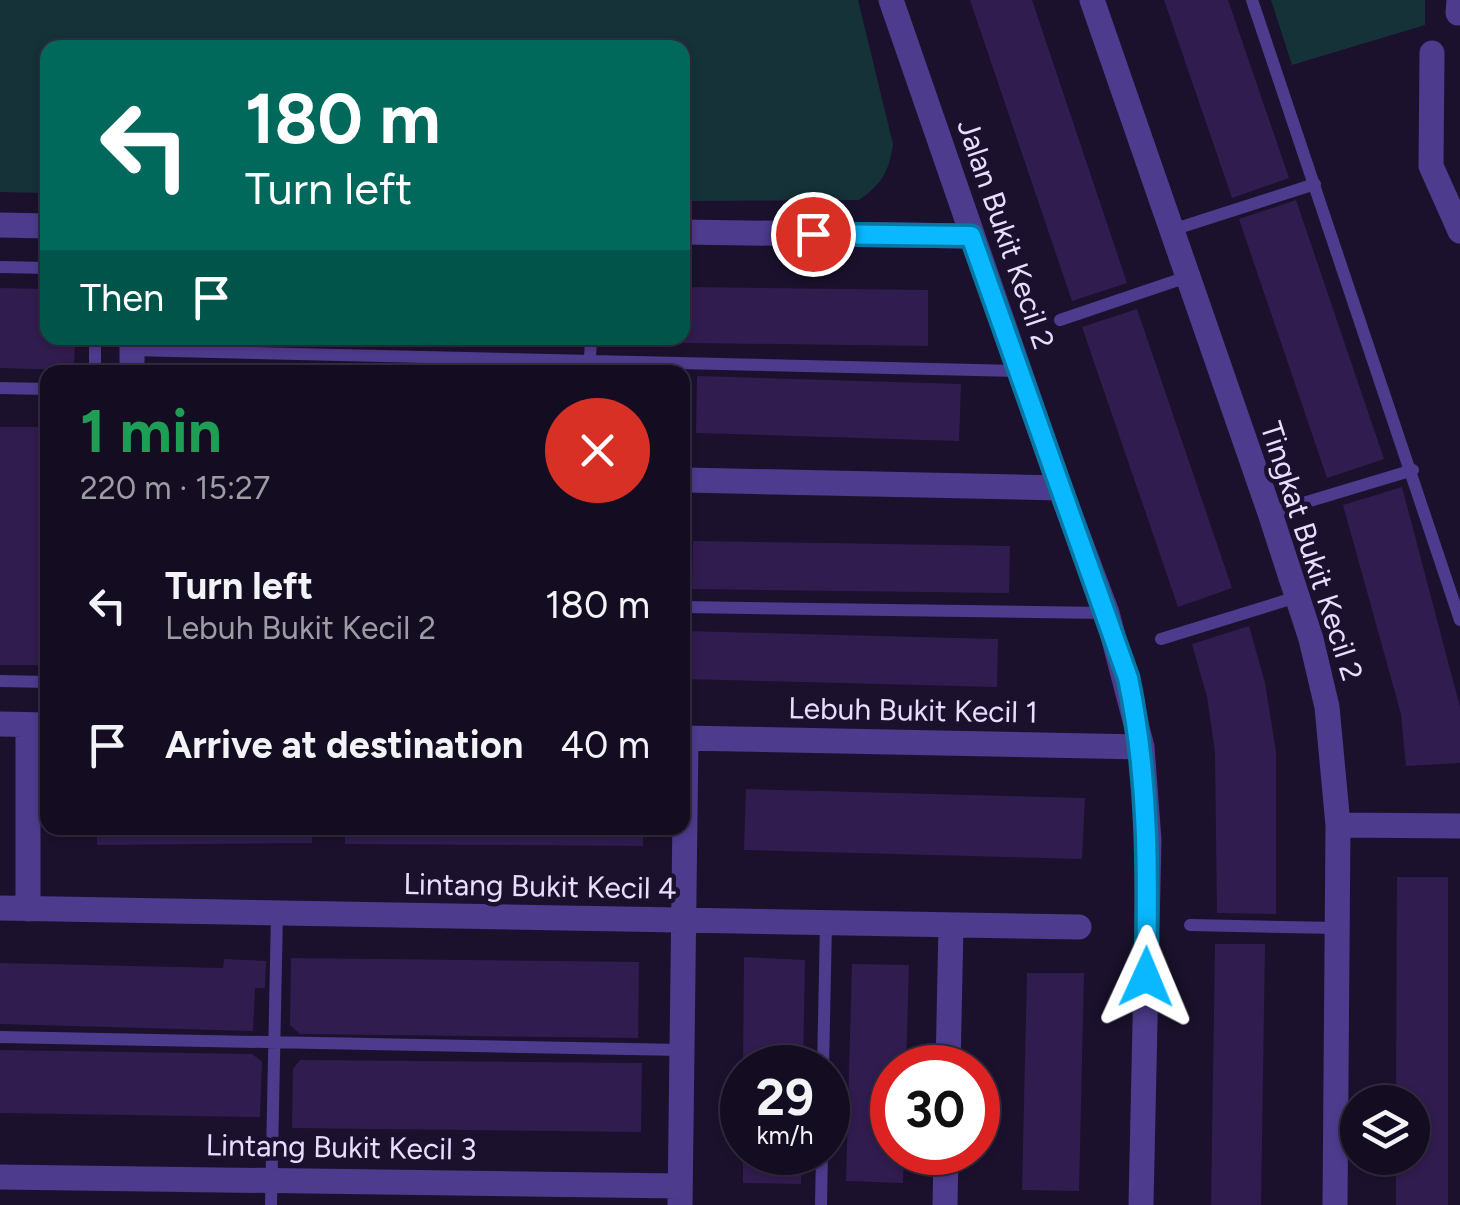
<!DOCTYPE html>
<html lang="en">
<head>
<meta charset="utf-8">
<style>
  body { margin:0; font-family:Figtree,sans-serif; background:#211b2f; color:#f1f3f6; height:100vh; display:flex; flex-direction:column; font-size:38px; white-space:nowrap }
  * { box-sizing:border-box; margin:0 }
  p { font-size:32px; color:#9d9ca5 }
  .icon { flex:none; width:55px; height:55px; fill:none; stroke:currentColor; stroke-width:2; stroke-linecap:round; stroke-linejoin:round }
  .map { position:relative; flex:1; overflow:hidden }
  .side { position:absolute; left:40px; top:365px; width:650px; height:470px; display:flex; flex-direction:column; background:#140d22; border-radius:20px; box-shadow:0 2px 8px #0004,0 0 0 2px #332d40 }
  .side>* { flex:none }
  .top-card { position:absolute; left:40px; top:40px; width:650px; height:305px; border-radius:20px; box-shadow:0 2px 8px #0004,0 0 0 2px #332d40; background:#00695c; color:#fff; overflow:hidden }
  .controls { position:absolute; left:1340px; top:1085px; display:grid; gap:20px }
  .controls a { display:grid; place-items:center; width:90px; height:90px; border-radius:50%; background:#140d22; box-shadow:0 2px 8px #0004,0 0 0 2px #332d40; font-size:50px }
  .speed { position:absolute; left:720px; top:1045px; display:flex; gap:20px; font-size:50px; font-weight:700; text-align:center }
  .speed>* { display:grid; place-content:center; width:130px; height:130px; border-radius:50%; background:#140d22; box-shadow:0 2px 8px #0004,0 0 0 2px #332d40; line-height:1 }
  .speed small { font-size:25px; font-weight:400 }
  .speed .limit { border:15px solid #d22; background:#fff; color:#111 }
  .pin { position:absolute; display:grid; place-items:center; width:85px; height:85px; color:#fff; margin:-42px; border:5px solid #fff; border-radius:50%; box-shadow:0 2px 10px #0007 }
  .me { position:absolute; width:110px; margin:-55px; rotate:1deg; stroke-linejoin:round; filter:drop-shadow(0 0 8px #0008) }
  .turn { display:flex; align-items:center; gap:35px; height:210px; padding:0 40px; font-size:45px }
  .turn .icon { width:130px; height:130px; stroke-width:2.5 }
  .turn b { display:block; font-size:70px; line-height:85px }
  .then { display:flex; align-items:center; height:95px; padding:0 40px; background:#0003; gap:20px; font-size:38px }
  .round { display:grid; place-items:center; flex:none; width:105px; height:105px; border-radius:52px; background:#211b2f }
  .overview { display:flex; align-items:center; justify-content:space-between; height:170px; padding:0 40px }
  h1 { font-size:60px; font-weight:700; line-height:75px; color:#1e9e55 }
  ul { padding:0; list-style:none }
  li { display:flex; align-items:center; gap:30px; height:140px; padding:0 40px }
  li div { flex:1 }
  li b { display:block; font-size:38px }
  li em { font-style:normal }
  .map>svg:first-child { display:block }
  .green { fill:#143237 }
  .building { fill:#301c4e }
  .lines { fill:none; stroke-linecap:round; stroke-linejoin:round }
  .lane { stroke:#4d3b8d; stroke-width:12 }
  .street { stroke:#4d3b8d; stroke-width:25 }
  .route-casing { stroke:#0678a6; stroke-width:25 }
  .route { stroke:#09b8ff; stroke-width:18 }
  .labels { text-anchor:middle; dominant-baseline:central; stroke-width:9; stroke-linejoin:round; paint-order:stroke }
  .street-label { font-size:30px; fill:#e7ddff; stroke:#1b112d }
</style>
</head>
<body>
<div class="map">
<svg width="1460" height="1205" viewBox="0 0 1460 1205">
  <rect width="100%" height="100%" fill="#1b112d"/>
  <path class="green" d="M 0,0 L 858,0 L 893,144 C 889,172 882,184 859,200 L 683,201 L 682,48 L 48,48 L 47,193 L 0,192 Z
    M 1271,0 L 1425,0 L 1425,25 L 1292,65 Z"/>
  <path class="building" d="M 970,0 L 1032,0 L 1127,283 L 1072,301 Z
    M 1164,0 L 1228,0 L 1289,178 L 1232,198 Z
    M 1296,200 L 1384,459 L 1327,478 L 1239,219 Z
    M 682,287 L 928,290 L 928,346 L 618,342 L 619,338 L 682,338 Z
    M 0,288 L 48,289 L 48,338 L 75,338 L 74,370 L 0,368 Z
    M 1137,309 L 1232,588 L 1178,607 L 1082,327 Z
    M 697,376 L 961,384 L 959,441 L 696,433 Z
    M 0,427 L 48,427 L 48,665 L 0,665 Z
    M 1402,487 L 1460,707 L 1460,763 L 1406,766 L 1401,714 L 1343,505 Z
    M 693,541 L 1010,546 L 1009,593 L 692,589 Z
    M 1249,626 L 1265,683 L 1276,752 L 1276,914 L 1217,913 L 1215,752 L 1207,697 L 1192,644 Z
    M 682,631 L 998,639 L 997,687 L 682,679 Z
    M 746,789 L 1085,798 L 1082,859 L 744,850 Z
    M 97,828 L 312,828 L 312,843 L 97,845 Z
    M 345,828 L 643,828 L 643,846 L 345,844 Z
    M 1397,877 L 1448,877 L 1448,1205 L 1396,1205 L 1396,1158 L 1412,1158 L 1412,1102 L 1396,1102 Z
    M 1215,944 L 1265,944 L 1261,1205 L 1211,1205 Z
    M 744,957 L 805,960 L 803,1068 L 743,1068 Z
    M 291,958 L 639,962 L 638,1038 L 300,1034 L 290,1025 Z
    M 224,959 L 266,961 L 265,988 L 255,988 L 253,1031 L 0,1024 L 0,963 L 223,968 Z
    M 852,964 L 909,965 L 906,1068 L 892,1068 L 892,1152 L 904,1152 L 903,1183 L 846,1181 Z
    M 1027,973 L 1084,973 L 1079,1191 L 1022,1190 Z
    M 0,1050 L 252,1054 L 262,1062 L 260,1117 L 0,1113 Z
    M 300,1060 L 642,1063 L 641,1132 L 292,1128 L 293,1069 Z
    M 743,1152 L 802,1152 L 801,1184 L 743,1183 Z"/>
  <g class="lines">
    <path class="lane" d="M 1252,0 L 1460,620
      M 1172,230 L 1315,184
      M 0,267 L 48,268
      M 1060,320 L 1187,277
      M 95,338 L 95,372
      M 132,350 L 1019,371
      M 590,358 L 591,338
      M 0,388 L 48,389
      M 1270,513 L 1413,470
      M 682,607 L 1107,613
      M 1161,639 L 1297,597
      M 0,681 L 48,682
      M 1190,925 L 1337,928
      M 0,1037 L 682,1050
      M 823,1068 L 826,923
      M 271,1205 L 277,913
      M 821,1205 L 822,1152"/>
    <path class="street" d="M 891,0 L 1060,488 L 1107,613 L 1142,747 L 1149,840 L 1141,1205
      M 1092,0 L 1270,513 L 1311,639 L 1327,707 L 1338,825 L 1335,1205
      M 1458,13 L 1459,0
      M 1432,53 L 1431,166 L 1460,231
      M 0,225 L 48,226
      M 682,232 L 971,236
      M 132,372 L 132,338
      M 686,480 L 1060,488
      M 0,724 L 48,725
      M 28,725 L 28,909
      M 682,738 L 1142,747
      M 1338,825 L 1460,826
      M 0,908 L 1079,927
      M 948,1068 L 951,925
      M 0,1177 L 680,1186
      M 680,1205 L 686,738
      M 945,1205 L 946,1152"/>
  </g>
  <g class="lines">
    <defs>
      <path id="route" d="M 813,234 L 971,236 L 1128,678 C 1149,778 1148,875 1146,977"/>
    </defs>
    <use href="#route" class="route-casing"/>
    <use href="#route" class="route"/>
  </g>
  <g class="labels">
    <g class="street-label">
      <text transform="translate(1006 234) rotate(71)">Jalan Bukit Kecil 2</text>
      <text transform="translate(1312 551) rotate(72)">Tingkat Bukit Kecil 2</text>
      <text transform="translate(913 710) rotate(1)">Lebuh Bukit Kecil 1</text>
      <text transform="translate(540 886) rotate(1)">Lintang Bukit Kecil 4</text>
      <text transform="translate(341 1147) rotate(1)">Lintang Bukit Kecil 3</text>
    </g>
  </g>
</svg>
<div class="controls">
<a><svg class="icon" aria-label="layers" viewBox="0 0 24 24"><path d="M12 4l9 5-9 5-9-5zM3 14l9 5 9-5"/></svg></a>
</div>
<div class="speed"><div>29<small>km/h</small></div><div class="limit">30</div></div>
<div class="pin" style="left:813px;top:234px;background:#d93025"><svg class="icon" aria-label="arrive" viewBox="0 0 24 24"><path d="M6 21V4h12l-3 4 3 4H6"/></svg></div>
<svg class="me" style="left:1146px;top:977px" viewBox="-20 -20 40 40"><path d="M0-17L14 15 0 8-14 15z" fill="#09b8ff" stroke="#fff" stroke-width="4"/></svg>
<div class="top-card">
<div class="turn"><svg class="icon" aria-label="left" viewBox="0 0 24 24"><path d="M17 20v-9H6M10 6l-5 5 5 5"/></svg><div><b>180 m</b>Turn left</div></div>
<div class="then">Then<svg class="icon" aria-label="arrive" viewBox="0 0 24 24"><path d="M6 21V4h12l-3 4 3 4H6"/></svg></div>
</div>
<section class="side">
<div class="overview"><div><h1>1 min</h1><p>220 m · 15:27</p></div><a class="round" style="background:#d93025;color:#fff"><svg class="icon" aria-label="close" viewBox="0 0 24 24"><path d="M6 6l12 12M18 6L6 18"/></svg></a></div>
<ul>
<li><svg class="icon" aria-label="left" viewBox="0 0 24 24"><path d="M17 20v-9H6M10 6l-5 5 5 5"/></svg><div><b>Turn left</b><p>Lebuh Bukit Kecil 2</p></div><em>180 m</em></li>
<li><svg class="icon" aria-label="arrive" viewBox="0 0 24 24"><path d="M6 21V4h12l-3 4 3 4H6"/></svg><div><b>Arrive at destination</b></div><em>40 m</em></li>
</ul>
</section>
</div>
</body>
</html>
